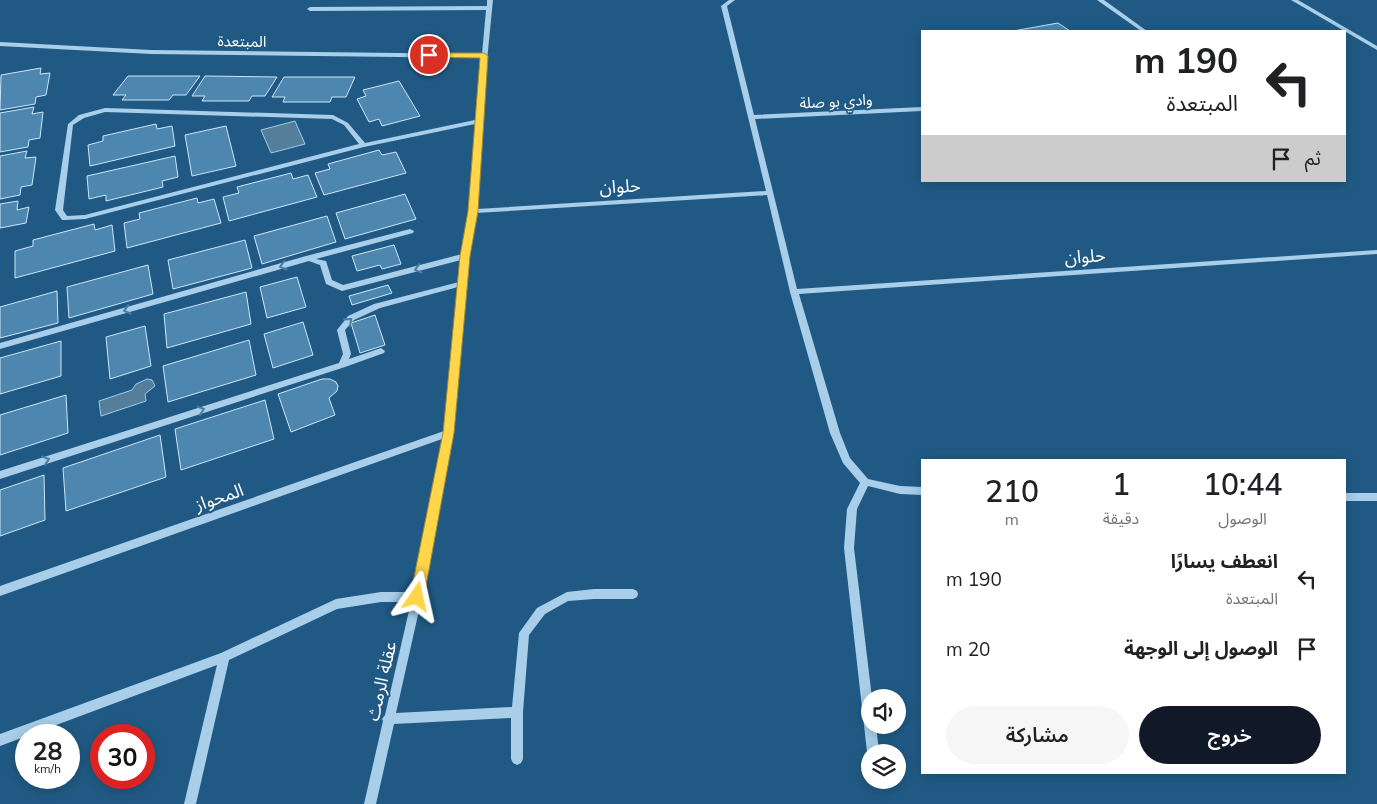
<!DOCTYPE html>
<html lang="ar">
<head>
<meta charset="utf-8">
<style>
  body { margin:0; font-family:Mulish,"Noto Sans Arabic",sans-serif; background:#f6f6f6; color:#202124; direction:rtl; height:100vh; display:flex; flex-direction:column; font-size:19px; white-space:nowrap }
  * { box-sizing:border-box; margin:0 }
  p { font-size:16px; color:#757577 }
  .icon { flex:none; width:28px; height:28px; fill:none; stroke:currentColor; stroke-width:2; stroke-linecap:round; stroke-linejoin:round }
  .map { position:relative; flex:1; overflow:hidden; direction:ltr }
  .panel { position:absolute; left:921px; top:459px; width:425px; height:315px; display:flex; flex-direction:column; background:#fff; border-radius:0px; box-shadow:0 2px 12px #0003; direction:rtl }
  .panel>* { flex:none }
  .banner { position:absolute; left:921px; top:30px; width:425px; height:152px; border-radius:0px; box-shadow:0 2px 12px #0003; direction:rtl; background:#fff; color:#202124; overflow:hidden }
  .buttons { position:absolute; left:861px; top:689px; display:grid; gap:10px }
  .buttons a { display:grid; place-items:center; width:45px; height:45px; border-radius:50%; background:#fff; box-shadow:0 2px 12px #0003; font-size:25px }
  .speed { position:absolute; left:15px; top:724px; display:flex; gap:10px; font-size:25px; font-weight:700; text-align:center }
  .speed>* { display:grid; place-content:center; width:65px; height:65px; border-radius:50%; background:#fff; box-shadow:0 2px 12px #0003; line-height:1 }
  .speed small { font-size:12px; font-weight:400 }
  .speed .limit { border:8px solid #d22; background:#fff; color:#111 }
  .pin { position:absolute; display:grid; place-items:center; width:42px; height:42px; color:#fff; margin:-21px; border:2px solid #fff; border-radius:50%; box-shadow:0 1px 5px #0007 }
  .me { position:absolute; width:55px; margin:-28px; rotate:11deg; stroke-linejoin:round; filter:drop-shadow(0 0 4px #0008) }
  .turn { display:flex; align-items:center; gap:18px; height:105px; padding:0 25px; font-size:22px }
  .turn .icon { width:65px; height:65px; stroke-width:2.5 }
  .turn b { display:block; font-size:35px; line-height:42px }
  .then { display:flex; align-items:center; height:48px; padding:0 25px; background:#0003; gap:10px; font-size:19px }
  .eta { display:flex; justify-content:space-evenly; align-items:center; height:85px; text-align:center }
  .eta b { font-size:30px; font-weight:600; line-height:35px }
  .button { display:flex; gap:10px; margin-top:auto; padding:10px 25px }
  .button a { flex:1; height:58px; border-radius:30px; background:#111827; color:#fff; font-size:20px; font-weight:600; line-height:58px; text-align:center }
  .button a+a { background:#f6f6f6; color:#202124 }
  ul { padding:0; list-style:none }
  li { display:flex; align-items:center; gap:15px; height:70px; padding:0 25px }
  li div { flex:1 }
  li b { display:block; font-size:19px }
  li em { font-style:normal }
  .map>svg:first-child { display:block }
  .water { fill:#557e9b; stroke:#9ccbea }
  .building { fill:#4d86ae; stroke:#cde5f7 }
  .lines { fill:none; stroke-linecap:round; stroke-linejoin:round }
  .minor { fill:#a8cee9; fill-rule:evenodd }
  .oneway { stroke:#497da2 }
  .route { fill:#ffd54a; stroke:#a68a30 }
  .labels { text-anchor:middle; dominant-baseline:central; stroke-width:4; stroke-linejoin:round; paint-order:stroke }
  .far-street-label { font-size:15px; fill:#fff; stroke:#205a84 }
  .street-label { font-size:18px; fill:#fff; stroke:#205a84 }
</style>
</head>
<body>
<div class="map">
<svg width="1377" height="804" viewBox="0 0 1377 804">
  <rect width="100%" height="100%" fill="#205a84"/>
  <path class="water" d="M 295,121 L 305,144 L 271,153 L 261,130 Z
    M 147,379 L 152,380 L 155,386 L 145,394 L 146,401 L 101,416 L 99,401 L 132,390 L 136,384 Z"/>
  <path class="building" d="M 1058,23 L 1070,31 L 1013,31 Z
    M 41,68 L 40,74 L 50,73 L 46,95 L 36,97 L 35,104 L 0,110 L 1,75 Z
    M 128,76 L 200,76 L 186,95 L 173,95 L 169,100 L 122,100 L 126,95 L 113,95 Z
    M 205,76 L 277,77 L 265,96 L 252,96 L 249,101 L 202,101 L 205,96 L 192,96 Z
    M 284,77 L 355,77 L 346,97 L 332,97 L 330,102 L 283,102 L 285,97 L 272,97 Z
    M 399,81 L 420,116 L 382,126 L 379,119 L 369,122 L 357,99 L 366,96 L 363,90 Z
    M 34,107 L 32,114 L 43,112 L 40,138 L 29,140 L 28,147 L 0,152 L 0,113 Z
    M 156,124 L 157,129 L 172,126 L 175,146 L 90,166 L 88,145 L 103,141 L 103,136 Z
    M 226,126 L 236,166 L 192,176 L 185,135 Z
    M 379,150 L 382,155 L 396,152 L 406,173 L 324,195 L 315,173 L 330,169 L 328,164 Z
    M 27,151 L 25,158 L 36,157 L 32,185 L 21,187 L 20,195 L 0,199 L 0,156 Z
    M 175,156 L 178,177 L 162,181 L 163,187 L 106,201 L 106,195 L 89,199 L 87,176 Z
    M 291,173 L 293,179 L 308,175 L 317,197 L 229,221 L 223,197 L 239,193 L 237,187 Z
    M 405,194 L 416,219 L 345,239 L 336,213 Z
    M 197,198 L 198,203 L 214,199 L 221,223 L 127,248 L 124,223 L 140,219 L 139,213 Z
    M 18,201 L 17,210 L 29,207 L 26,223 L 0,228 L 0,204 Z
    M 327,216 L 336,242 L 262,264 L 254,236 Z
    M 94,224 L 95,230 L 112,225 L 115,251 L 15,278 L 15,251 L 33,246 L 33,240 Z
    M 245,240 L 252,268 L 173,289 L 168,260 Z
    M 394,245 L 401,264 L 382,269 L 380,265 L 357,271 L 352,256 Z
    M 148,265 L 153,294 L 69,318 L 67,287 Z
    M 297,277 L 306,307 L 267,318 L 260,287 Z
    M 388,285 L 392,293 L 352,305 L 349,296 Z
    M 57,291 L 58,323 L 0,338 L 0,307 Z
    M 246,292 L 251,324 L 167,348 L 164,314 Z
    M 375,315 L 385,345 L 360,353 L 351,323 Z
    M 303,322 L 313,355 L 273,368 L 264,334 Z
    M 145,326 L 151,366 L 110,379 L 106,337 Z
    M 249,340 L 256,375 L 168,402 L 163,366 Z
    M 61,341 L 61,376 L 0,394 L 0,358 Z
    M 322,379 L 330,379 L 336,382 L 338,386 L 337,391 L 329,398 L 335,415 L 291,432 L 278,394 Z
    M 66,395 L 68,433 L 0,455 L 0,415 Z
    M 265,400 L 274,439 L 181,470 L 175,429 Z
    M 160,435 L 166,477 L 66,511 L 63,468 Z
    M 44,475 L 45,520 L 0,536 L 0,490 Z"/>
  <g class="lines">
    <path class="minor" d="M 487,0 L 493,0 L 481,121 L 477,209 L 766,191 L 721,6 L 729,0 L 735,0 L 727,6 L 754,115 L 922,107 L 922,111 L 755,119 L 797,289 L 1377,250 L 1377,254 L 799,294 L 840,433 L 850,458 L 868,479 L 900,486 L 922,487 L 922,495 L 900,494 L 868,486 L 857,509 L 854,548 L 872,698 L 870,698 L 870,725 L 876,725 L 879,752 L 870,752 L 870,757 L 867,752 L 844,548 L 847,509 L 860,483 L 843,463 L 830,433 L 790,292 L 767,195 L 476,213 L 469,256 L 453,433 L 422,597 L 396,713 L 512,707 L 519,633 L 537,608 L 567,592 L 594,589 L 633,589 L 637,591 L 638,594 L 637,597 L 633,599 L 594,599 L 568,601 L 545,614 L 529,635 L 523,712 L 523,759 L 521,763 L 517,765 L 513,763 L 511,759 L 511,718 L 394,724 L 376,804 L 364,804 L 383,721 L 382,719 L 385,715 L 411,602 L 381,602 L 337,609 L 229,660 L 196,804 L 184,804 L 217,665 L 0,746 L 0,734 L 221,653 L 336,599 L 381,592 L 413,592 L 442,439 L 0,596 L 0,586 L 444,431 L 458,287 L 380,308 L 354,320 L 345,330 L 351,354 L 349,359 L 381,348 L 385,351 L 384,353 L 345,367 L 0,479 L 0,471 L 339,363 L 343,354 L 337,330 L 348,316 L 374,304 L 459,282 L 461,260 L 342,291 L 326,284 L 320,265 L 309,261 L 0,349 L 0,343 L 306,256 L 410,229 L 414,231 L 413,233 L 316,259 L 326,261 L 332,280 L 343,285 L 462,254 L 469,211 L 475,124 L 364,147 L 85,219 L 65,220 L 62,220 L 55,210 L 68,124 L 79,115 L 105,108 L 333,115 L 348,123 L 365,143 L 475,120 L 481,58 L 151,54 L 0,46 L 0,42 L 151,50 L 482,54 L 486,10 L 310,11 L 307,9 L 310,7 L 487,6 ZM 105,112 L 332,119 L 344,125 L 359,144 L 85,215 L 67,216 L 63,210 L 73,125 L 84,118 Z
      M 1097,0 L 1104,0 L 1147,31 L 1141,31 Z
      M 1291,0 L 1298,0 L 1377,46 L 1377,50 Z
      M 1345,493 L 1377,493 L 1377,501 L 1345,501 Z"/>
  </g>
  <defs><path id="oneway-chevron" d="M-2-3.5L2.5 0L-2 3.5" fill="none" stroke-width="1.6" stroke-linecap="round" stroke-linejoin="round" transform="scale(1.25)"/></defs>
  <g class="oneway">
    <use href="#oneway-chevron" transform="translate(283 266) rotate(164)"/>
    <use href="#oneway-chevron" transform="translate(418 269) rotate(165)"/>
    <use href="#oneway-chevron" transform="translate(127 310) rotate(164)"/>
    <use href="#oneway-chevron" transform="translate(349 321) rotate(-42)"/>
    <use href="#oneway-chevron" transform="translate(201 410) rotate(-18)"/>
    <use href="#oneway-chevron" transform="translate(46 460) rotate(-18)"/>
  </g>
  <path class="route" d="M 429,53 L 484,53 L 488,56 L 478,211 L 470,256 L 454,433 L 424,597 L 422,601 L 417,603 L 412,601 L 410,597 L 443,433 L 460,256 L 468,211 L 480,58 L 426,57 L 425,55 Z"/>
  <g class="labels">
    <g class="far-street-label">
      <text transform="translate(242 41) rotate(1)">المبتعدة</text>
      <text transform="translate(836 101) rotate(-3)">وادي بو صلة</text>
    </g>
    <g class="street-label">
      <text transform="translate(620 186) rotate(-3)">حلوان</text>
      <text transform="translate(1085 256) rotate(-4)">حلوان</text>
      <text transform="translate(219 497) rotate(-19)">المحواز</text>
      <text transform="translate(381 681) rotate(-77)">عقلة الرمث</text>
    </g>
  </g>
</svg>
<div class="buttons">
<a><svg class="icon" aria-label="sound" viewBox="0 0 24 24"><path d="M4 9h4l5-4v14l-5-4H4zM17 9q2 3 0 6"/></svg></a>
<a><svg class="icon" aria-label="layers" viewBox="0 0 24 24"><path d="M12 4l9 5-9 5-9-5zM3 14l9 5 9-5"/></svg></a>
</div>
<div class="speed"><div>28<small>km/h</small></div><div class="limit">30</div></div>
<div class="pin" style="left:429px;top:55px;background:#d93025"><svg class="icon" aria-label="arrive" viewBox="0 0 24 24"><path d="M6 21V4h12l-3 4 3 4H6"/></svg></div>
<svg class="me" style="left:417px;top:597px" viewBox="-20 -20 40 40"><path d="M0-17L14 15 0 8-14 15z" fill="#ffd54a" stroke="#fff" stroke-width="4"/></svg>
<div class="banner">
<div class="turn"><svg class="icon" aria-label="left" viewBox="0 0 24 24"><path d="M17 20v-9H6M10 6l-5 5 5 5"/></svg><div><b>190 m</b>المبتعدة</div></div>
<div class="then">ثم<svg class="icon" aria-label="arrive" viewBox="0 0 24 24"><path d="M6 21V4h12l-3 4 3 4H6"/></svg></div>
</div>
<section class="panel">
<div class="eta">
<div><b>10:44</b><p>الوصول</p></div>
<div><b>1</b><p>دقيقة</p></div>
<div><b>210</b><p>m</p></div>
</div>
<ul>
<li><svg class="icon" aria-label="left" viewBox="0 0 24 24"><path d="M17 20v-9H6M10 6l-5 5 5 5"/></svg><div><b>انعطف يسارًا</b><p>المبتعدة</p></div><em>190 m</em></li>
<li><svg class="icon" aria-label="arrive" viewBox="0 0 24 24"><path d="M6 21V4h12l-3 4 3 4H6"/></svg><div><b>الوصول إلى الوجهة</b></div><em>20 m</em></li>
</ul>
<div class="button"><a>خروج</a><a>مشاركة</a></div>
</section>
</div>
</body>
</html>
